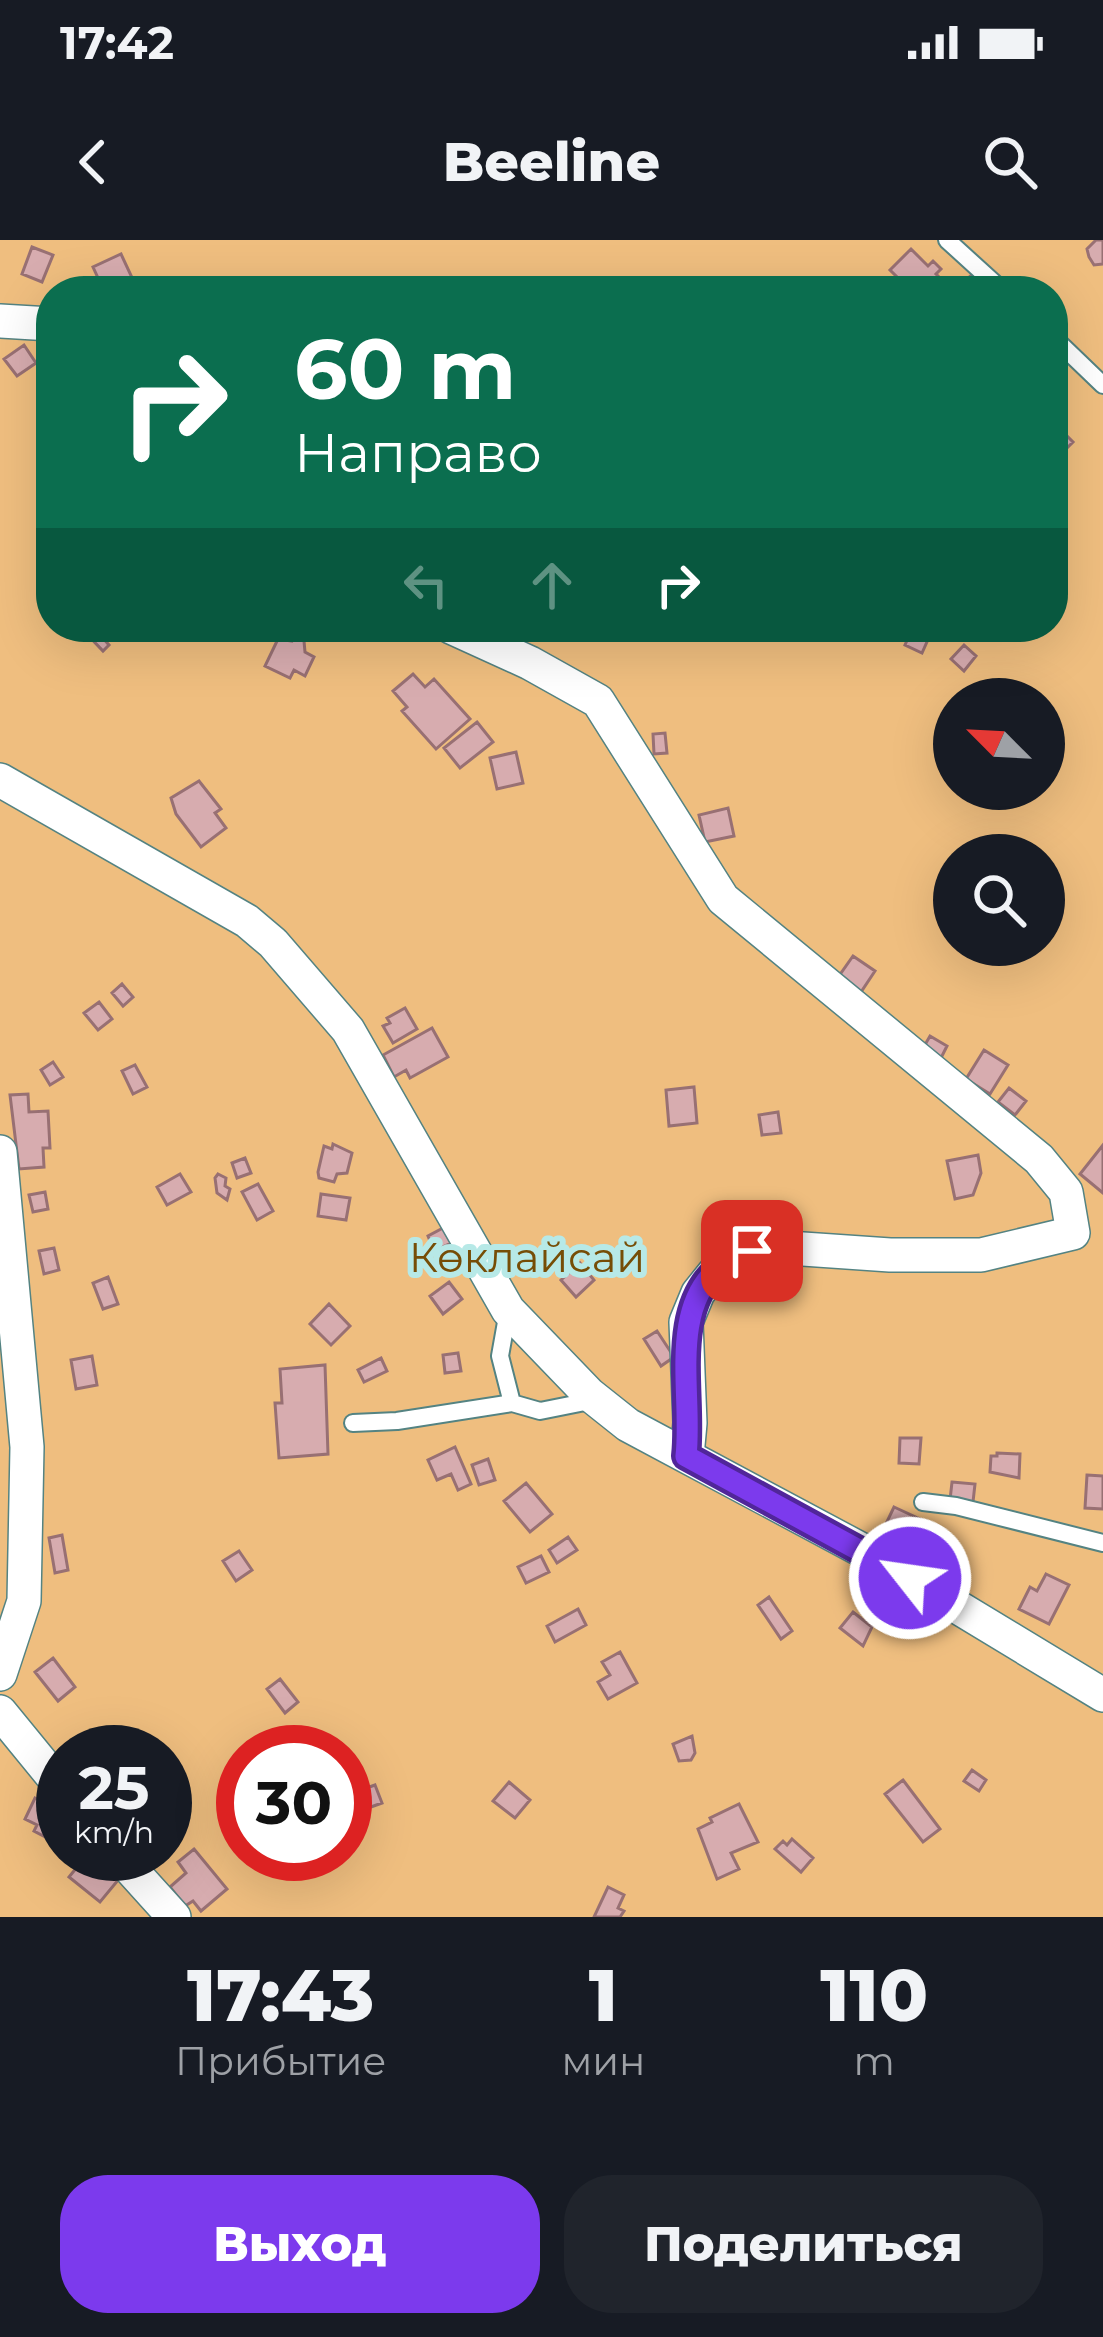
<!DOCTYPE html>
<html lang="ru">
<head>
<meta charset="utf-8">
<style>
  body { margin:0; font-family:Montserrat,sans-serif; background:#20242c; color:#f1f3f6; height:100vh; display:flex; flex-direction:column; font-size:45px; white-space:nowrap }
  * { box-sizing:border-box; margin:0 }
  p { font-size:39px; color:#9ea1a6 }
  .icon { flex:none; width:66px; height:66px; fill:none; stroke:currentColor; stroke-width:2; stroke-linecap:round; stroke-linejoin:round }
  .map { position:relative; height:1677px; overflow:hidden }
  .drawer { display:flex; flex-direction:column; background:#171b24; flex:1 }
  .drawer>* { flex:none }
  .hud { position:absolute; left:36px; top:36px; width:1032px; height:366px; border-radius:48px; box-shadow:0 12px 48px #0002; background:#0b6e4f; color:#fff; overflow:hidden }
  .needle { width:78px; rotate:294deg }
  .controls { position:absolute; left:933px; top:438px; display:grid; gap:24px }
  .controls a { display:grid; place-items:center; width:132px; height:132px; border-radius:50%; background:#171b24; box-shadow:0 12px 48px #0002; font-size:60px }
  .speed { position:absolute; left:36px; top:1485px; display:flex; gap:24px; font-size:60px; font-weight:700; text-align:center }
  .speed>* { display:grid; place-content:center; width:156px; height:156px; border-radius:50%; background:#171b24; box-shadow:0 12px 48px #0002; line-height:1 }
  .speed small { font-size:30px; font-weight:400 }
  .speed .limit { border:18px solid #d22; background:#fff; color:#111 }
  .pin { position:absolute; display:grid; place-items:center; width:102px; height:102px; color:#fff; margin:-51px; border-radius:24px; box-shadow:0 6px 18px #0006 }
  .me { position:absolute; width:132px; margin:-66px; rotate:300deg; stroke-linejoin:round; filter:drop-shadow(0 0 9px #0008) }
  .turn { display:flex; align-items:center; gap:42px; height:252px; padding:0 60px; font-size:54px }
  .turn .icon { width:156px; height:156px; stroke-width:2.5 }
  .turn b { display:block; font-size:84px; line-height:102px }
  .lanes { display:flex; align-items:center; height:114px; padding:0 60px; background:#0003; justify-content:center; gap:60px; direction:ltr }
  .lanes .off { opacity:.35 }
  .eta { display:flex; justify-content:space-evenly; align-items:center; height:204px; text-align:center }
  .eta b { font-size:72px; font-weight:800; line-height:84px }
  .cta { display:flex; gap:24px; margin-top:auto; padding:24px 60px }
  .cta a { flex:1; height:138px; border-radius:48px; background:#7c3aed; color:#fff; font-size:48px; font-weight:800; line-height:138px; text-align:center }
  .cta a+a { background:#20242c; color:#f1f3f6 }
  .status { display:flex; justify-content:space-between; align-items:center; height:84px; padding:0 60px; background:#171b24; direction:ltr }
  .status svg { height:33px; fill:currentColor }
  header { display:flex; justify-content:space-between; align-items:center; height:156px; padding:0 60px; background:#171b24; font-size:54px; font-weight:800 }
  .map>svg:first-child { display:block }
  .green { fill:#efbe7f; fill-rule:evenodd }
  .building { fill:#d7acaf; stroke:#987073; stroke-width:3 }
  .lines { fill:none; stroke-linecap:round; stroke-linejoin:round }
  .service-casing { stroke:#548382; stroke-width:20 }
  .minor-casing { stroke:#548382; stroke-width:36 }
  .service { stroke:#fff; stroke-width:16 }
  .minor { stroke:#fff; stroke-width:33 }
  .route-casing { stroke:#51269a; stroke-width:30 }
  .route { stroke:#7c3aed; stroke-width:21 }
  .labels { text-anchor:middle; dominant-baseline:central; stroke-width:12; stroke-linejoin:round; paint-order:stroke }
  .park-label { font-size:42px; fill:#764d06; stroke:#b7e9e7 }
</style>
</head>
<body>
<div class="status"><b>17:42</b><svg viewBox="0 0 49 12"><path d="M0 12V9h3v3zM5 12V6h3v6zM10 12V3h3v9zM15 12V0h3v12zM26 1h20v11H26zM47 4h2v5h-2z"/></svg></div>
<header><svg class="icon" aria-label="back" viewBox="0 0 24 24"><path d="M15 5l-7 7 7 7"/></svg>Beeline<svg class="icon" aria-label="search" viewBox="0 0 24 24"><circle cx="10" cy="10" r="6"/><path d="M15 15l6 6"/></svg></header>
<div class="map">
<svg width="1103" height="1677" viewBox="0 0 1103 1677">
  <rect width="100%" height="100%" fill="#b7e9e7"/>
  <path class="green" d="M 0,0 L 1103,0 L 1103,1677 L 0,1677 ZM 51,51 L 1053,51 L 1053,387 L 51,387 ZM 954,459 L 1044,459 L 1044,549 L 954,549 ZM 954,615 L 1044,615 L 1044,705 L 954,705 ZM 63,1512 L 165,1512 L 165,1614 L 63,1614 ZM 243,1512 L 345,1512 L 345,1614 L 243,1614 Z"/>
  <path class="building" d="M 1096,0 L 1103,0 L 1103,24 L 1094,25 L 1089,17 L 1087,9 Z
    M 32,7 L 53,15 L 42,42 L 22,34 Z
    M 911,9 L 928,26 L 933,21 L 941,29 L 936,34 L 940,38 L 927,51 L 923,46 L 918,51 L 887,51 L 884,47 L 896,36 L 890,30 Z
    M 121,14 L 135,44 L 121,51 L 104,51 L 93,27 Z
    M 975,32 L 988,47 L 984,51 L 953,51 Z
    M 24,105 L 36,123 L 17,136 L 4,119 Z
    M 1053,182 L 1073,202 L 1059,216 L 1053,210 Z
    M 86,387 L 93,387 L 109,405 L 103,411 L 83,390 Z
    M 913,387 L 925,388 L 923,392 L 930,395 L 922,413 L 905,405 Z
    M 295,396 L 304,401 L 305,412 L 314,417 L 305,436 L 294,430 L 290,438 L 265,426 L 278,399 L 292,401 Z
    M 964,405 L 976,416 L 964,431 L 951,419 Z
    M 413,434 L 425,447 L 434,439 L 470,479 L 436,509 L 402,471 L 407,467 L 393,451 Z
    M 477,482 L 493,502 L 460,528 L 444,508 Z
    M 665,493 L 667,513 L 654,514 L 653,494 Z
    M 516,512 L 523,543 L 497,549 L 490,518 Z
    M 199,541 L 221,569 L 215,573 L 226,588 L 201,607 L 176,574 L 171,558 Z
    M 728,568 L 734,596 L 705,602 L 699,575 Z
    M 853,716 L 875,731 L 861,752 L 839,736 Z
    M 122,744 L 133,757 L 123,766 L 112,753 Z
    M 99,762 L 112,779 L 98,790 L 84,773 Z
    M 405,768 L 417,789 L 393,803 L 383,786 L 390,783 L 387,778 Z
    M 432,788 L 448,817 L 410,838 L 406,830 L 394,837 L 383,815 Z
    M 930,796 L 947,806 L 940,820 L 922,810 Z
    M 984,810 L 1008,825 L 990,854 L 966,839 Z
    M 53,822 L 63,837 L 50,845 L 41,830 Z
    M 135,825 L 147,847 L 133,854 L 122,831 Z
    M 694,847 L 697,883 L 669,886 L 666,850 Z
    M 1009,848 L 1026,861 L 1015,875 L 998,862 Z
    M 28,854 L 29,872 L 48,871 L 50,908 L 43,908 L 44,927 L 19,929 L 10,855 Z
    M 778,872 L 781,893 L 762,895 L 759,875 Z
    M 333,904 L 352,913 L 347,933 L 337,934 L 334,942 L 319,938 L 318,932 L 324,906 L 332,909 Z
    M 1103,905 L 1103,953 L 1080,934 Z
    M 978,915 L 981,933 L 973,955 L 955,959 L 947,921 Z
    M 245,918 L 251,933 L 237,938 L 232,923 Z
    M 180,934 L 191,952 L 167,965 L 157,947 Z
    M 218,934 L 226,938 L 225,946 L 230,949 L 227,960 L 217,953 L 215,938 Z
    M 258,944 L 273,971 L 257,980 L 242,952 Z
    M 45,952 L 48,969 L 33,972 L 29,955 Z
    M 321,954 L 350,958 L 346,980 L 318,976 Z
    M 443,988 L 451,1003 L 434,1011 L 428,996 Z
    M 54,1008 L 59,1030 L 44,1034 L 39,1011 Z
    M 580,1023 L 594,1040 L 576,1057 L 561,1040 Z
    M 108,1037 L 118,1064 L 103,1069 L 93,1043 Z
    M 449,1042 L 462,1059 L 443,1074 L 430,1056 Z
    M 329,1064 L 350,1086 L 331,1105 L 310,1084 Z
    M 657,1091 L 674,1117 L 661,1126 L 644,1099 Z
    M 458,1113 L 461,1131 L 445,1133 L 443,1115 Z
    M 92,1116 L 97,1145 L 76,1149 L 71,1120 Z
    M 381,1118 L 387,1131 L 364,1142 L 358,1130 Z
    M 325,1125 L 328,1214 L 279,1218 L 275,1163 L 282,1163 L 280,1129 Z
    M 900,1198 L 921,1198 L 919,1224 L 899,1223 Z
    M 455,1207 L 471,1244 L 458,1250 L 451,1234 L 437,1240 L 428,1220 Z
    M 997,1213 L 1020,1214 L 1019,1238 L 990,1232 L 991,1216 L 997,1216 Z
    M 488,1219 L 495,1240 L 479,1245 L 472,1225 Z
    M 1087,1235 L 1103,1236 L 1103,1269 L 1085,1268 Z
    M 952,1242 L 975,1244 L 973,1262 L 950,1260 Z
    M 526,1243 L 552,1274 L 530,1292 L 504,1261 Z
    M 894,1267 L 922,1280 L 911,1303 L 883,1290 Z
    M 62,1295 L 68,1330 L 55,1333 L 49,1298 Z
    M 568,1297 L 577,1310 L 557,1323 L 549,1310 Z
    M 239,1311 L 252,1330 L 236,1341 L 223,1321 Z
    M 541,1316 L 549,1332 L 526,1343 L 518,1327 Z
    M 1046,1334 L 1069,1345 L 1049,1384 L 1019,1369 L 1030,1347 L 1037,1351 Z
    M 769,1357 L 792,1391 L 781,1399 L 758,1365 Z
    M 578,1369 L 586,1385 L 555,1402 L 547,1386 Z
    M 853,1372 L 872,1387 L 863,1406 L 840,1388 Z
    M 620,1412 L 637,1443 L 608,1459 L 598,1442 L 610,1435 L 602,1422 Z
    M 53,1418 L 75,1447 L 58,1461 L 35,1432 Z
    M 280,1439 L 298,1462 L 285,1473 L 267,1449 Z
    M 692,1496 L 695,1513 L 691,1520 L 679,1521 L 673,1504 Z
    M 972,1530 L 986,1540 L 979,1551 L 964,1541 Z
    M 903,1540 L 940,1589 L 923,1602 L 885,1554 Z
    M 509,1542 L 530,1560 L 515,1578 L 493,1561 Z
    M 375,1545 L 382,1563 L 368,1568 L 361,1550 Z
    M 35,1558 L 63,1572 L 51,1600 L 34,1591 L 37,1585 L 25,1579 Z
    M 739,1564 L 758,1602 L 731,1613 L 739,1629 L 717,1639 L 698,1589 L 712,1582 L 710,1578 Z
    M 792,1599 L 813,1618 L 801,1632 L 775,1609 L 783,1601 L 787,1605 Z
    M 194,1609 L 227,1649 L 201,1671 L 193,1661 L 185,1666 L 170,1647 L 186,1633 L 178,1622 Z
    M 82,1621 L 96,1633 L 102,1625 L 119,1639 L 100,1662 L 69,1637 Z
    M 608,1647 L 624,1655 L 618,1668 L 624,1671 L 620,1677 L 594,1677 Z"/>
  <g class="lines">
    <defs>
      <path id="service" d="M 947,0 L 1003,51
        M 1053,97 L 1103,145
        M 508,1071 L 500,1116 L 512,1163 L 540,1171 L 595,1160
        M 353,1183 L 397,1181 L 512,1163
        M 923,1262 L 956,1266 L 1103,1303"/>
      <path id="minor" d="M 0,81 L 51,84
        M 451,387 L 530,423 L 598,461 L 723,659 L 1039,919 L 1066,952 L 1073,993 L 981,1015 L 890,1015 L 774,1007 L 752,1011 L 719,1027 L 698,1053 L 686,1082 L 690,1183 L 687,1216
        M 0,540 L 247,681 L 273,703 L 348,790 L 508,1070 L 589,1154 L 628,1185 L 875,1317 L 1103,1455
        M 0,912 L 27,1207 L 24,1361 L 0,1434
        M 0,1472 L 63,1549
        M 117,1614 L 174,1677"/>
    </defs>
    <use href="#service" class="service-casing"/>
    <use href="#minor" class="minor-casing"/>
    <use href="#service" class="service"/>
    <use href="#minor" class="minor"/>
  </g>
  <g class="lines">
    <defs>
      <path id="route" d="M 752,1011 C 742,1016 728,1021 719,1028 C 668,1070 693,1157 686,1216 L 910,1338"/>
    </defs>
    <use href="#route" class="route-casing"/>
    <use href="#route" class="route"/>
  </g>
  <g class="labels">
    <g class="park-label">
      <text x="527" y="1017">Көклайсай</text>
    </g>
  </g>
</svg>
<div class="controls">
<a><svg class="needle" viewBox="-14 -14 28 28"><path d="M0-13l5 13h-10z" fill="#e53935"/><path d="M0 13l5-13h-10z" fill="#9ea1a6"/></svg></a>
<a><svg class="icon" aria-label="search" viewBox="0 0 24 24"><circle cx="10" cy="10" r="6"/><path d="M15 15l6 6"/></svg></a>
</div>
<div class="speed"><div>25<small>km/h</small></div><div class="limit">30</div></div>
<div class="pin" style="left:752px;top:1011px;background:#d93025"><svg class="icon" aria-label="arrive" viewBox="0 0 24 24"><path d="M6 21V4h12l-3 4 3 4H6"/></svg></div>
<svg class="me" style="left:910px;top:1338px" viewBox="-20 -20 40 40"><circle r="17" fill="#7c3aed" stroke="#fff" stroke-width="3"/><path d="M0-11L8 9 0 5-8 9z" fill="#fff"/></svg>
<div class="hud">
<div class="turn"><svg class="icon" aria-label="right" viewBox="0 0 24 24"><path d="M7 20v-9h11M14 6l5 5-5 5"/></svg><div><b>60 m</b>Направо</div></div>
<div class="lanes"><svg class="icon off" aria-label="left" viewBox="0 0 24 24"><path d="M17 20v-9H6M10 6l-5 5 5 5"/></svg><svg class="icon off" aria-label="ahead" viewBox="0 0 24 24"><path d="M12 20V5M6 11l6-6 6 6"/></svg><svg class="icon" aria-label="right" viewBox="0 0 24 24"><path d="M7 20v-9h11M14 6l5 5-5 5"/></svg></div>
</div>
</div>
<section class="drawer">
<div class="eta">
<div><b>17:43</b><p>Прибытие</p></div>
<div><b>1</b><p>мин</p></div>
<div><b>110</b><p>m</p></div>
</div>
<div class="cta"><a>Выход</a><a>Поделиться</a></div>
</section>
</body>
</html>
